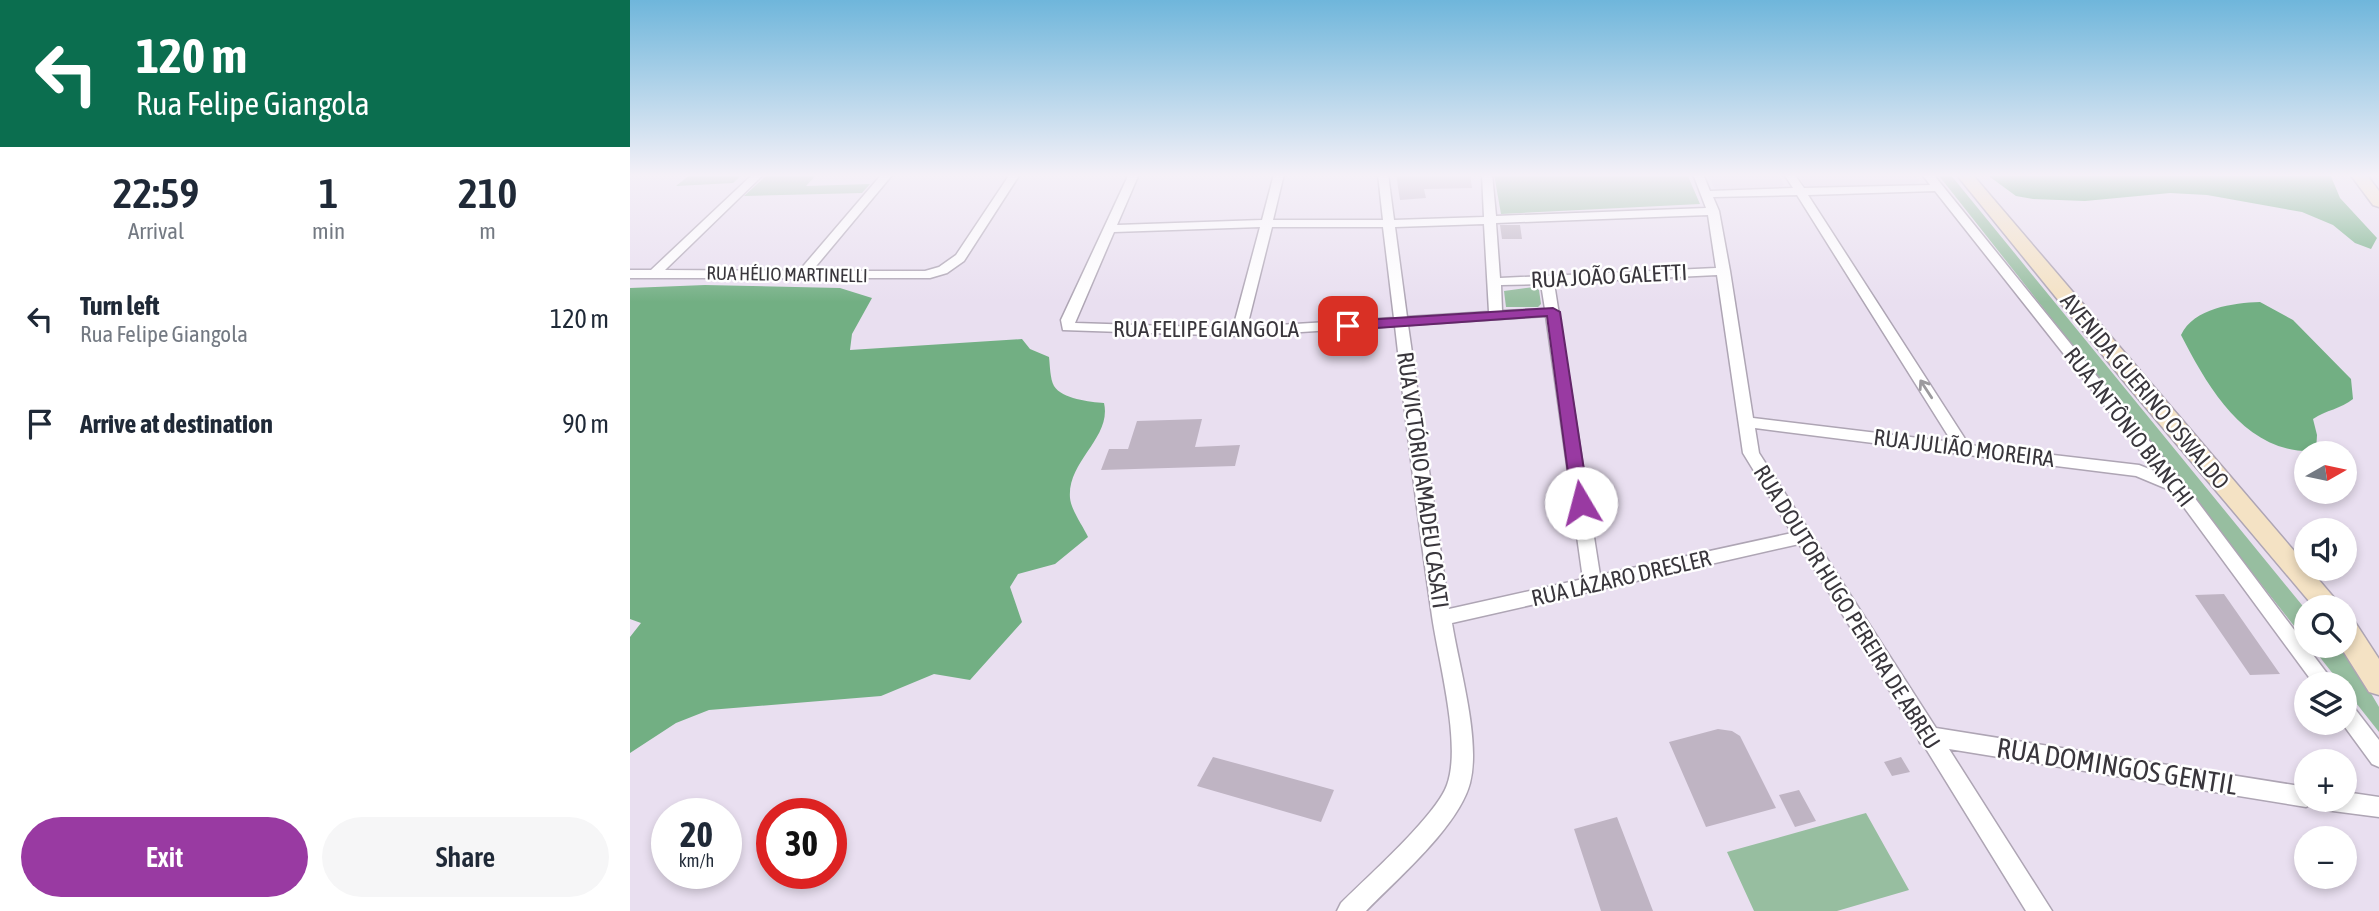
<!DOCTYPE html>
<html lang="en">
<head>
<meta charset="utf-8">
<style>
  body { margin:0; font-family:"Asap Condensed",sans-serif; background:#f6f6f7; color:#1f2937; height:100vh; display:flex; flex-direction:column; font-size:26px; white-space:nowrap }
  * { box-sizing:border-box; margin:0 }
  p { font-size:23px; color:#747a83 }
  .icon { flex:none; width:38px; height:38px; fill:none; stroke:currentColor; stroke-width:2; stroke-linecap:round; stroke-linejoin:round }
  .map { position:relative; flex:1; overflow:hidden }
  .sheet { display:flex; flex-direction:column; background:#fff; width:630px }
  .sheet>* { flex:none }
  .guide { background:#0b6e4f; color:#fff; overflow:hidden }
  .needle { width:46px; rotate:81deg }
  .tools { position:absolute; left:1664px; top:441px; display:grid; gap:14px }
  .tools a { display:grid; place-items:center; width:63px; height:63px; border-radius:50%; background:#fff; box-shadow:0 4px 10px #0003; font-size:35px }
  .speed { position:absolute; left:21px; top:798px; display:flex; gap:14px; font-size:35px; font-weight:700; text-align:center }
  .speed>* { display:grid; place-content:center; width:91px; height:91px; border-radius:50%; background:#fff; box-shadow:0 4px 10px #0003; line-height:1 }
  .speed small { font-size:18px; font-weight:400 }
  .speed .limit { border:10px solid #d22; background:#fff; color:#111 }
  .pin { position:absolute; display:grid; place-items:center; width:60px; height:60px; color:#fff; margin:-30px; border-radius:14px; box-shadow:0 4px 10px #0006 }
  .me { position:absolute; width:77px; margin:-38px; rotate:352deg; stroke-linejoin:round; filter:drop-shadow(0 0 5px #0008) }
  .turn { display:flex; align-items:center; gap:24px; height:147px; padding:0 21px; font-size:32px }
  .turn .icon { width:91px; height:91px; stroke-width:2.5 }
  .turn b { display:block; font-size:49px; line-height:60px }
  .eta { display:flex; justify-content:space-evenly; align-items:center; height:119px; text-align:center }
  .eta b { font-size:42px; font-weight:600; line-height:49px }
  .button { display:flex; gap:14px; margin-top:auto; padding:14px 21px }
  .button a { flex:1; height:80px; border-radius:42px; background:#993aa2; color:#fff; font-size:28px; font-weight:600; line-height:80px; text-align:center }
  .button a+a { background:#f6f6f7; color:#1f2937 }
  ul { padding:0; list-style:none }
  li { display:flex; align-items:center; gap:21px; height:105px; padding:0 21px }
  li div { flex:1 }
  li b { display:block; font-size:26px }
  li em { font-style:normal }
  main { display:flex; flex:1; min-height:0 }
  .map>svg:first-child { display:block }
  .built { fill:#e0d2e8 }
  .green { fill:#97bea0 }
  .forest { fill:#72af83 }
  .building { fill:#bfb4c3 }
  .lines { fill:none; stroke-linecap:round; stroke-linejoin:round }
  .street-casing { stroke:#aea5b4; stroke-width:3 }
  .secondary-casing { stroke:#aea5b4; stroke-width:3 }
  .street { fill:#fff; fill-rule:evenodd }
  .secondary { fill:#f4e2c4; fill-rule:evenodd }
  .oneway { stroke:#9c9a9e }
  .route { fill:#993aa2; stroke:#632669; stroke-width:2 }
  .labels { text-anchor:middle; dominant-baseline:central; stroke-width:5; stroke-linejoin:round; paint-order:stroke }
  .far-street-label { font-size:19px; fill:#39363c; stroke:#fff }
  .street-label { font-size:23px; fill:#39363c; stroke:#fff }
  .near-street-label { font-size:28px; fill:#39363c; stroke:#fff }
</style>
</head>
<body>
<main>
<section class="sheet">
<div class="guide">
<div class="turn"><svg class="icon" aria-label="left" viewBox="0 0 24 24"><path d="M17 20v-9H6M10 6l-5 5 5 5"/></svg><div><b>120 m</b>Rua Felipe Giangola</div></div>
</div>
<div class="eta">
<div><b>22:59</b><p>Arrival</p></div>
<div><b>1</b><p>min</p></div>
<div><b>210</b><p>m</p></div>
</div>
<ul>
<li><svg class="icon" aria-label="left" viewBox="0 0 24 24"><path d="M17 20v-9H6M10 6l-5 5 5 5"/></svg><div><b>Turn left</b><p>Rua Felipe Giangola</p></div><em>120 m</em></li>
<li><svg class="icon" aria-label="arrive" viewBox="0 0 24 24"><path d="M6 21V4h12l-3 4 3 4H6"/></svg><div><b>Arrive at destination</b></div><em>90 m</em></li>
</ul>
<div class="button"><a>Exit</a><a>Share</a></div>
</section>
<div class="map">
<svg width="1749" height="911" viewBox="0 0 1749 911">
  <rect width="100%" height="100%" fill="#e9dff0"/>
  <path class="built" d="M 1078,174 L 1148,174 L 1154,185 L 1150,187 L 1089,189 L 1084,188 Z
    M 1167,174 L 1285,174 L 1290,181 L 1283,185 L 1187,188 L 1174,185 Z"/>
  <path class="green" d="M 61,174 L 113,174 L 103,183 L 46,186 Z
    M 138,174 L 187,174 L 176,186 L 240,184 L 232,193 L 114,196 Z
    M 864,174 L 1057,174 L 1070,204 L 871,214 Z
    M 1311,174 L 1320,174 L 1676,610 L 1676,641 L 1310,177 Z
    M 904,287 L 909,290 L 911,304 L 908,307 L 876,307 L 874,291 Z
    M 1681,646 L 1713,646 L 1749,707 L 1749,732 L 1715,689 L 1715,684 L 1711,684 Z
    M 1236,813 L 1279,890 L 1207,911 L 1124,911 L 1097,852 Z"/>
  <path class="forest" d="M 1356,174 L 1700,174 L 1710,198 L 1747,238 L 1741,249 L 1725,243 L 1703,225 L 1672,212 L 1577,195 L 1540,193 L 1455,201 L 1403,199 L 1386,196 Z
    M 75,285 L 210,288 L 242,298 L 222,334 L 220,350 L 392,339 L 400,349 L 419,357 C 420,365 420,379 424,386 C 432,399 460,402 474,403 C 482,438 437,461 440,498 C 441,510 453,526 458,537 L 425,564 L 388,574 L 380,587 L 392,622 L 340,680 L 304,674 L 251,696 L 79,710 L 46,723 L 0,753 L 0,637 L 11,623 L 0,619 L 0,288 Z
    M 1630,302 L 1663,320 L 1721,379 L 1723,399 C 1711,409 1696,410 1683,419 L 1687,435 L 1686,451 C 1616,455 1579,389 1551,335 C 1564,308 1603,303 1630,302 Z"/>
  <path class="building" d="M 766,174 L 840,174 L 842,188 L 794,189 L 796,198 L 770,200 Z
    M 870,225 L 890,225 L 892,239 L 872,239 Z
    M 572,419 L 565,447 L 610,445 L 605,466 L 471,470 L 479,449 L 498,449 L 507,421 Z
    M 1594,594 L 1650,674 L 1620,675 L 1565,595 Z
    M 1088,729 L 1102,731 L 1110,736 L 1146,808 L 1076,827 L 1039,742 Z
    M 583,757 L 704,790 L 691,822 L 567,786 Z
    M 1271,757 L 1280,772 L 1262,776 L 1254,762 Z
    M 1169,790 L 1186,821 L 1165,827 L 1149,795 Z
    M 987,817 L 1023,911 L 971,911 L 944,829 Z"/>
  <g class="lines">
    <defs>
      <path id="street" d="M 123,174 L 134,174 L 35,270 L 169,271 L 252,174 L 263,174 L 182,271 L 295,271 L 309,267 L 326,255 L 380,174 L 390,174 L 334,261 L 317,273 L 300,278 L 0,278 L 0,270 L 21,270 Z
        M 499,174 L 509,174 L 487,225 L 632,220 L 644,174 L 654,174 L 643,220 L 753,220 L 748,174 L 758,174 L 764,220 L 854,217 L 852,174 L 862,174 L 866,216 L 1076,208 L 1063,174 L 1073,174 L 1080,191 L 1163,188 L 1154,174 L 1164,174 L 1174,188 L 1300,185 L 1292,174 L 1303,174 L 1555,485 L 1705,684 L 1684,684 L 1542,491 L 1506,476 L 1125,428 L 1129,453 L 1306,728 L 1676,787 L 1676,800 L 1715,800 L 1715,792 L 1749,797 L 1749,817 L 1695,810 L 1687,807 L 1685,802 L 1676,807 L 1319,749 L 1422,911 L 1396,911 L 1293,744 L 1290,743 L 1287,735 L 1169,544 L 822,623 C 829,667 851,740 840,783 C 829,826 767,879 736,911 L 707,911 L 711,903 C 737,877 806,816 817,785 C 832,745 808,659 802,616 C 788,520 776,423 765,326 L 609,336 L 433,330 L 431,320 ZM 1305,191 L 1527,472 L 1509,465 L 1339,445 L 1178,195 ZM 1167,195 L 1322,442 L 1123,418 L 1100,271 L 1089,211 L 1083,197 ZM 1078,215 L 1086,268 L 870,278 L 866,223 ZM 854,224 L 859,312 L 777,317 L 765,227 ZM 630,227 L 603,328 L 445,323 L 484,232 ZM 642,227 L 753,227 L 764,318 L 617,327 ZM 1087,275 L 1113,453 L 1162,533 L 970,575 L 924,283 ZM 911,284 L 915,309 L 872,311 L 871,285 ZM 916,316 L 953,579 L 819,609 L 778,325 Z
        M 1715,702 L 1722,705 L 1749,740 L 1749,767 L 1742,764 L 1712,723 L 1715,723 Z"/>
      <path id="secondary" d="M 1326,174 L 1342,174 L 1712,607 L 1684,607 L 1501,390 Z
        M 1720,174 L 1736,174 L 1749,191 L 1749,207 L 1743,205 Z
        M 1715,619 L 1725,622 L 1749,659 L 1749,695 L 1739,692 L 1710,646 L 1715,646 Z"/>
    </defs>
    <use href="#street" class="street-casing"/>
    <use href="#secondary" class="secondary-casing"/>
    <use href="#street" class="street"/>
    <use href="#secondary" class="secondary"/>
  </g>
  <defs><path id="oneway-shaft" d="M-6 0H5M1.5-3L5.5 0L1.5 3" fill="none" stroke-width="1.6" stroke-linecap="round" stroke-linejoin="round" transform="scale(1.75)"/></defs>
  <use class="oneway" href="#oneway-shaft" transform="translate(1296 389) rotate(-123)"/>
  <linearGradient id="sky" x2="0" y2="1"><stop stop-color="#6fb6db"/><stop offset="0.58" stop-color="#f5f1f8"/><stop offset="1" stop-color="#f5f1f8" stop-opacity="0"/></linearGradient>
  <rect width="1749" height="302" fill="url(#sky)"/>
  <path class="route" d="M 923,308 L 930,312 L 959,503 L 951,509 L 942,503 L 917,316 L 718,330 L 711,326 L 718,321 Z"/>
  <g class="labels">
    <g class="far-street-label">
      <text transform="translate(157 274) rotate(1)">RUA HÉLIO MARTINELLI</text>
    </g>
    <g class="street-label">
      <text transform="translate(979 276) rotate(-3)">RUA JOÃO GALETTI</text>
      <text x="576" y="329">RUA FELIPE GIANGOLA</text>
      <text transform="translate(1515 391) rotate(50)">AVENIDA GUERINO OSWALDO</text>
      <text transform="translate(1499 427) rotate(52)">RUA ANTÔNIO BIANCHI</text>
      <text transform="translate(1334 448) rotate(7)">RUA JULIÃO MOREIRA</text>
      <text transform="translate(793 480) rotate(82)">RUA VICTÓRIO AMADEU CASATI</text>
      <text transform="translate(991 578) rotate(-13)">RUA LÁZARO DRESLER</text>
      <text transform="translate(1217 607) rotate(58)">RUA DOUTOR HUGO PEREIRA DE ABREU</text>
    </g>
    <g class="near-street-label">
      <text transform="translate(1487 766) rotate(9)">RUA DOMINGOS GENTIL</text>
    </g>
  </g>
</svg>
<div class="tools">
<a><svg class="needle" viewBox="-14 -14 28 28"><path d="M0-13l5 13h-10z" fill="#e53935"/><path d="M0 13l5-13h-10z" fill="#747a83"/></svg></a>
<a><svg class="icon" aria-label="sound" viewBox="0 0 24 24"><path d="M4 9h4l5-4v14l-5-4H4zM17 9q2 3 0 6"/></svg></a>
<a><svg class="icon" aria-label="search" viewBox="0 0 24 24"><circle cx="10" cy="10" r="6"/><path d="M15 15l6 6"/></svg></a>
<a><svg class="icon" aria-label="layers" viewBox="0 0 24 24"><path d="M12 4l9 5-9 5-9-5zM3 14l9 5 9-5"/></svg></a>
<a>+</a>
<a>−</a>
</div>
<div class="speed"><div>20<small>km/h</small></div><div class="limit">30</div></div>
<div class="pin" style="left:718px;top:326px;background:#d93025"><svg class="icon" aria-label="arrive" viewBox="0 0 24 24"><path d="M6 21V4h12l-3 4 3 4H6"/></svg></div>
<svg class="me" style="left:951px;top:503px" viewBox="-20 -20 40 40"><circle r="19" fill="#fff"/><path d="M0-13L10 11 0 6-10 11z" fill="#993aa2"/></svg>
</div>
</main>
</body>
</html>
